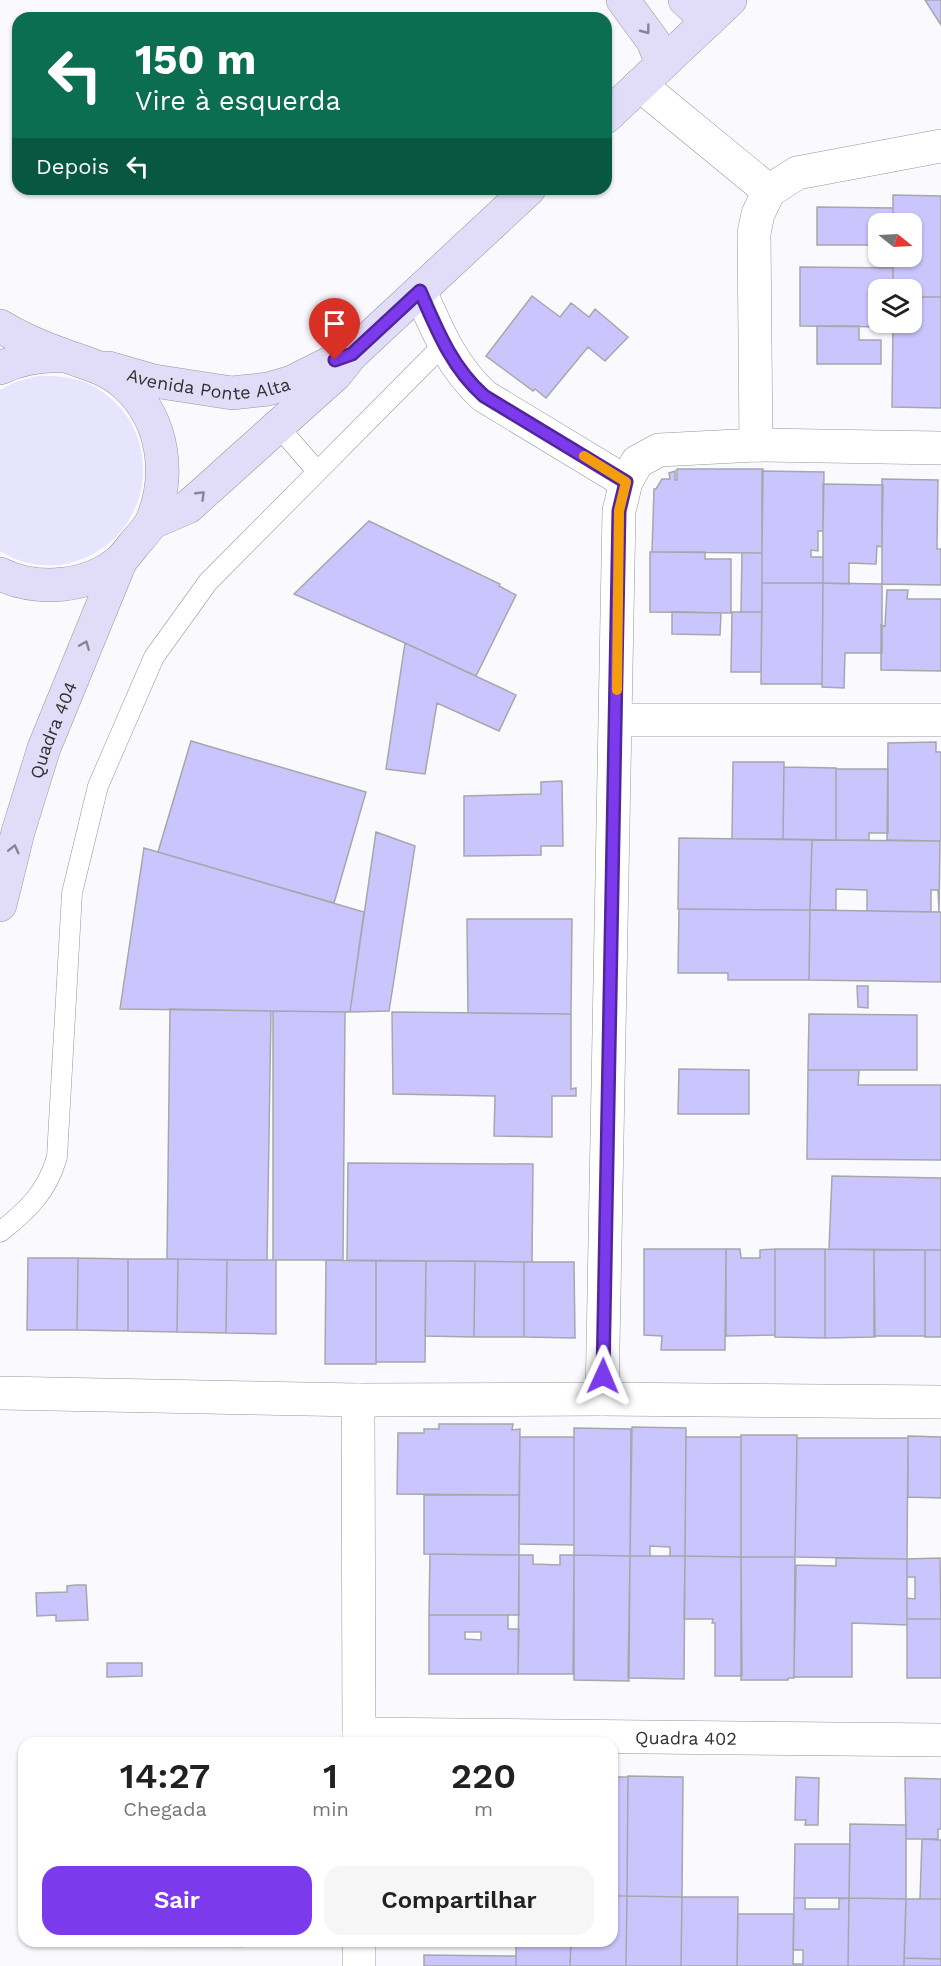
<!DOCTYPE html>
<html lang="pt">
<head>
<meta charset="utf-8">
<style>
  body { margin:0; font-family:"Work Sans",sans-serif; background:#f6f6f6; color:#202124; height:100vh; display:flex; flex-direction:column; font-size:22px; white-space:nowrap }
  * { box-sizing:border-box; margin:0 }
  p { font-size:20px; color:#757577 }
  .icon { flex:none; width:33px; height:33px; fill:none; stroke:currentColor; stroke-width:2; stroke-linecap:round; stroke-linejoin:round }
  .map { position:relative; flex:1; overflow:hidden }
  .side { position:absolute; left:18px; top:1737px; width:600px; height:210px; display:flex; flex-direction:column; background:#fff; border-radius:18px; box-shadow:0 2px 4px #0004 }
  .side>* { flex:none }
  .guide { position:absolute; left:12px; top:12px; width:600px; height:183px; border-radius:18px; box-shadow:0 2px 4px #0004; background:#0b6e4f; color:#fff; overflow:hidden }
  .needle { width:39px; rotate:108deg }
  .fabs { position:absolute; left:868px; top:213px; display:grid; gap:12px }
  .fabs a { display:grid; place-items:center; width:54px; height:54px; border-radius:12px; background:#fff; box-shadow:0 2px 4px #0004; font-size:30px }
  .pin { position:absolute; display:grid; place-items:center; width:51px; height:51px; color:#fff; margin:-62px -26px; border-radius:50% 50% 50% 0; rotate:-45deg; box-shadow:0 0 6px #0007 }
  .pin .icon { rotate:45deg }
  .me { position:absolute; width:66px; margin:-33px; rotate:1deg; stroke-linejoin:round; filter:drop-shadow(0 0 4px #0008) }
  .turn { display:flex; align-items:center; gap:21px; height:126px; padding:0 24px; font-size:27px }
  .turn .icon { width:78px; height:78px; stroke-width:2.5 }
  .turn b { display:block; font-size:42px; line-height:51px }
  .then { display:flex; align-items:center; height:57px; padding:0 24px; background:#0003; gap:12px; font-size:22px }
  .eta { display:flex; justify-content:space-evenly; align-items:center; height:102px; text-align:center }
  .eta b { font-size:36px; font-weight:600; line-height:42px }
  .cta { display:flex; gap:12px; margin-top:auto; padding:12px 24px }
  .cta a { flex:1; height:69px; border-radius:18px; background:#7c3aed; color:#fff; font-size:24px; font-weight:600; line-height:69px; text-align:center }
  .cta a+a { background:#f6f6f6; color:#202124 }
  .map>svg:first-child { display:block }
  .green { fill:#e7e5fd }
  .building { fill:#cbc5fe; stroke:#a7a6ab; stroke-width:1.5; fill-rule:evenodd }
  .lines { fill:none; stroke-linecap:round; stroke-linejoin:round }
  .lane-casing { stroke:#96969a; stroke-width:21 }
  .street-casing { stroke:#96969a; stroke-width:34 }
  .secondary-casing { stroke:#96969a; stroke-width:34 }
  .lane { stroke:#fff; stroke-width:20 }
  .street { stroke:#fff; stroke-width:33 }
  .secondary { stroke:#e1ddf8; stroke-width:33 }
  .oneway { stroke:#888695 }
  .route-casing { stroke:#51269a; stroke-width:15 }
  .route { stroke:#7c3aed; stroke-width:10 }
  .slow { stroke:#f59e0b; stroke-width:10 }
  .labels { text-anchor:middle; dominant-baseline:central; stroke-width:4.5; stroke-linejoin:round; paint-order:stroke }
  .street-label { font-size:18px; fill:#303032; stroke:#fafafe }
</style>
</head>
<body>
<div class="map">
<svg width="941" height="1966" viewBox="0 0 941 1966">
  <rect width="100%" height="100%" fill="#fafafe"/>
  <path class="green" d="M 37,376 C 54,376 71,376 87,383 C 170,422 158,540 70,563 C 46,569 21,564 0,551 L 0,390 L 13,383 Z
    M 130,1941 L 244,1941 L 244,1948 L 130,1947 Z"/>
  <path class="building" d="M 925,0 L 941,0 L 941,25 Z
    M 893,195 L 941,196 L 941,297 L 912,297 L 912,290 L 899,290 L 899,282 L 893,282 L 893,256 L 912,256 L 912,224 L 893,224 Z
    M 817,207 L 893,208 L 893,224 L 879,224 L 879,245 L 817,245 Z
    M 800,267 L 893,268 L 893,290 L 879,290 L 879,322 L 893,322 L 893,327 L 800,326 Z
    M 532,296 L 560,317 L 571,303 L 589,317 L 595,309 L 628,337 L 605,361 L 588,347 L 546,398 L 535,389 L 533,391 L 486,356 Z
    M 912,297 L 941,297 L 941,408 L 892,407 L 893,322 L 912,322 Z
    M 817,326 L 859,326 L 859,340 L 881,340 L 881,364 L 817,364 Z
    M 677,469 L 763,469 L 762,553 L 652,552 L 654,489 L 656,489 L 662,479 L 670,479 L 669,473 L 675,471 L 675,480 L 677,480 Z
    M 762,471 L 824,472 L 823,531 L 818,531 L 818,551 L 811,550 L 811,557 L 823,557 L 823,583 L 762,583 Z
    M 882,479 L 938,480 L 937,545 L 937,549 L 941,549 L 941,585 L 882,584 Z
    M 823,484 L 883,485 L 882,547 L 877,546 L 876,564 L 849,563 L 849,584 L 823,583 Z
    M 369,521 L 500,584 L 499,586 L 516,595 L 476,676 L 405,643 L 294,594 Z
    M 650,552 L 705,552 L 705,559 L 731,559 L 731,613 L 650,612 Z
    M 742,553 L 762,553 L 762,612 L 741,612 Z
    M 762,583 L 823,583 L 822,684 L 761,684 Z
    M 823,583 L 882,584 L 882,653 L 845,653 L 844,688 L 822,687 Z
    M 887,590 L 908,590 L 907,599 L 941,599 L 941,671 L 881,670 L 881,625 L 885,626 Z
    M 672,612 L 721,613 L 720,635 L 672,634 Z
    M 732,612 L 762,612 L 761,672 L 731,672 Z
    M 405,643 L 516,695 L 499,731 L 437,703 L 425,774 L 386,769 Z
    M 191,741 L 366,792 L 334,903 L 158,852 Z
    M 936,742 L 936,752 L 941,752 L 941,841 L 887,840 L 888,743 Z
    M 733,762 L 784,762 L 783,839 L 732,839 Z
    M 784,767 L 836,768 L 836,840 L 783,839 Z
    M 836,769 L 888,769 L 888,833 L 869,833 L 869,840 L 836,840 Z
    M 562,781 L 563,846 L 541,846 L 541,855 L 464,856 L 464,796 L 541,794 L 541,782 Z
    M 376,832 L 415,846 L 389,1011 L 350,1012 Z
    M 679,838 L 812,840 L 810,910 L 678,909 Z
    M 812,840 L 940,841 L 939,912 L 938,890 L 931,890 L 931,912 L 867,911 L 867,890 L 836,889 L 836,910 L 810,910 Z
    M 144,848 L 364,912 L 350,1012 L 120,1009 Z
    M 679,909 L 810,910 L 809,980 L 728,980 L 728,973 L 678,973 Z
    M 810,910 L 941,912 L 941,982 L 809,980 Z
    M 467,919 L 572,919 L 571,1014 L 468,1013 Z
    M 857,986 L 868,986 L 868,1008 L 858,1007 Z
    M 170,1009 L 271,1011 L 267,1260 L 167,1259 Z
    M 273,1011 L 345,1012 L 343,1260 L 273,1260 Z
    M 392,1012 L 571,1014 L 571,1089 L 576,1088 L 576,1096 L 552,1096 L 552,1137 L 494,1136 L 495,1096 L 393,1094 Z
    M 809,1014 L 917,1015 L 917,1070 L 808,1070 Z
    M 679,1069 L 749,1070 L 749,1114 L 678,1114 Z
    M 808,1070 L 859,1070 L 858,1085 L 941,1085 L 941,1160 L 807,1159 Z
    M 348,1163 L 533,1164 L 532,1262 L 347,1260 Z
    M 832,1176 L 941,1178 L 941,1250 L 829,1249 Z
    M 644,1249 L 726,1249 L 725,1350 L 661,1350 L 662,1336 L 644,1335 Z
    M 726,1249 L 740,1249 L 741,1258 L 760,1258 L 760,1250 L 775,1249 L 775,1335 L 726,1336 Z
    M 775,1249 L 825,1249 L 825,1338 L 775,1337 Z
    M 825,1249 L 874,1250 L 875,1337 L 825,1338 Z
    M 874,1250 L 925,1250 L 925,1336 L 874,1336 Z
    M 925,1250 L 941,1250 L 941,1337 L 925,1337 Z
    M 28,1258 L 78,1258 L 77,1330 L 27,1330 Z
    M 78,1258 L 128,1259 L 128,1331 L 77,1330 Z
    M 128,1259 L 178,1259 L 177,1332 L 128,1331 Z
    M 178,1259 L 227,1260 L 226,1333 L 177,1332 Z
    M 227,1260 L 276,1260 L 276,1334 L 226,1333 Z
    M 326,1260 L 376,1261 L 376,1364 L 325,1364 Z
    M 376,1261 L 426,1261 L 425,1362 L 376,1362 Z
    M 426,1261 L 475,1261 L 474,1337 L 425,1336 Z
    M 475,1261 L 524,1262 L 524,1337 L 474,1337 Z
    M 524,1262 L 574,1262 L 575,1338 L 524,1337 Z
    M 439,1424 L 513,1424 L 512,1430 L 520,1429 L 519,1495 L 397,1494 L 398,1433 L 424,1433 L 424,1429 L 439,1429 Z
    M 632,1427 L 686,1428 L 685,1556 L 670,1556 L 670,1547 L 650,1546 L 650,1556 L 630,1556 Z
    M 574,1428 L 631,1429 L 630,1556 L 574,1555 Z
    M 741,1435 L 797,1435 L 795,1557 L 741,1557 Z
    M 908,1436 L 941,1437 L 941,1498 L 908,1497 Z
    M 520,1437 L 574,1437 L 574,1545 L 519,1544 Z
    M 686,1437 L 741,1437 L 741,1557 L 685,1556 Z
    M 797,1438 L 908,1438 L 907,1559 L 795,1557 Z
    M 424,1495 L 519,1495 L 519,1555 L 424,1554 Z
    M 430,1554 L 519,1555 L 519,1615 L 429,1615 Z
    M 519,1555 L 533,1555 L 533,1564 L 560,1565 L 560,1555 L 574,1555 L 573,1674 L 518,1674 Z
    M 574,1555 L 630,1556 L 629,1681 L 574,1680 Z
    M 630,1556 L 685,1556 L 684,1679 L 628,1678 Z
    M 685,1556 L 741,1557 L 742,1676 L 715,1676 L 715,1623 L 712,1623 L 713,1619 L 684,1619 Z
    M 741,1557 L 795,1557 L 794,1678 L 788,1678 L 788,1680 L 741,1680 Z
    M 836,1558 L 907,1559 L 907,1625 L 852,1623 L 852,1677 L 794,1677 L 796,1565 L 836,1566 Z
    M 940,1558 L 941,1619 L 907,1619 L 907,1598 L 915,1599 L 915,1577 L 907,1577 L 907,1559 Z
    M 75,1585 L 86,1585 L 88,1620 L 56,1621 L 56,1615 L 37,1616 L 36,1593 L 67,1592 L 67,1586 Z
    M 429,1615 L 508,1615 L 508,1629 L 519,1629 L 518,1674 L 429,1674 ZM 465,1632 L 481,1632 L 481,1640 L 465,1639 Z
    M 907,1619 L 941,1619 L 941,1678 L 907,1678 Z
    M 107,1663 L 142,1663 L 142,1676 L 107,1677 Z
    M 628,1776 L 683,1777 L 682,1897 L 627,1896 Z
    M 612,1777 L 628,1777 L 627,1896 L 612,1896 Z
    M 796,1777 L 819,1778 L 818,1825 L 805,1825 L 806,1820 L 795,1820 Z
    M 905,1778 L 941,1779 L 941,1829 L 938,1829 L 938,1839 L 906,1839 Z
    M 850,1824 L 906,1825 L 906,1899 L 849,1898 Z
    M 922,1839 L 941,1840 L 941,1899 L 920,1899 Z
    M 795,1844 L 850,1844 L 849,1898 L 794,1898 Z
    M 612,1896 L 627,1896 L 626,1966 L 570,1966 L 571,1941 L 612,1941 Z
    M 627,1896 L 682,1897 L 681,1966 L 626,1966 Z
    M 682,1897 L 738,1897 L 737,1966 L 681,1966 Z
    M 794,1898 L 805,1898 L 805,1909 L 839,1909 L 839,1899 L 849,1898 L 848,1966 L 793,1966 L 793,1964 L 803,1964 L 803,1950 L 793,1950 Z
    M 849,1898 L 906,1899 L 904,1966 L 848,1966 Z
    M 906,1899 L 941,1899 L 941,1959 L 904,1958 Z
    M 738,1914 L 794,1914 L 793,1966 L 737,1966 Z
    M 516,1941 L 571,1941 L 570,1966 L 516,1966 Z
    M 424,1955 L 516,1956 L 516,1966 L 424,1966 Z
    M 904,1958 L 941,1959 L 941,1966 L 904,1966 Z"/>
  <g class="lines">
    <defs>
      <path id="lane" d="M 277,425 L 317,471
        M 0,1232 C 28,1210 47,1192 57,1157 L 72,893 L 98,786 L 154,657 L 208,582 L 444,344"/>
      <g id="street">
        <path d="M 640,85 L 769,191"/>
        <path d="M 420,291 C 437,330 452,367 484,396 L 626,482"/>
        <path d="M 756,445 L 754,233 L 758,214 L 769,191 L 797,173 L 941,146"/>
        <path d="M 616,720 L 941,720"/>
        <path d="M 0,1393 L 358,1400 L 602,1399 L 941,1402"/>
        <path d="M 602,1399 L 619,511 L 626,482 L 637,462 L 659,450 L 756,445 L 941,448"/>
        <path d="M 358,1400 L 359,1743"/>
        <path id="s1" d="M 359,1734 L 941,1740"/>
        <path d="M 359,1941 L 359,1966"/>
      </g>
      <g id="secondary">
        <path d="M 623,0 L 653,41 L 662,64"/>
        <path d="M 685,0 L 708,21"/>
        <path d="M 606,117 L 730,0"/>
        <path d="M 0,326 C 21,339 43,348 66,356 C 88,364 110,369 127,386 C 164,421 171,475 152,521 C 148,529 141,536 135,543 C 131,548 126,555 121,560 C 89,588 37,592 0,574"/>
        <path d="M 0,368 C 20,359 39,355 61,356"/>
        <path id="s2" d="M 109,368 L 154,381 L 232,393 L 268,389 L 292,382 L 334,361"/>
        <path d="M 151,523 L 188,507 L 336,374 L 352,354 L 529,189"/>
        <path id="s3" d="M 0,905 L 18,832 L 44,748 L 121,560"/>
      </g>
    </defs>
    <use href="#lane" class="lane-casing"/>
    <use href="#street" class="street-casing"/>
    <use href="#secondary" class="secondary-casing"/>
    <use href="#lane" class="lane"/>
    <use href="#street" class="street"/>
    <use href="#secondary" class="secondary"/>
  </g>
  <defs><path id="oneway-chevron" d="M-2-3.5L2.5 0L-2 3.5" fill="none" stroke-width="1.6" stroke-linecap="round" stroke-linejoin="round" transform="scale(1.5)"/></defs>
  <g class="oneway">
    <use href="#oneway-chevron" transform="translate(646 30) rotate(53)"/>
    <use href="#oneway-chevron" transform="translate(201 495) rotate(-44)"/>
    <use href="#oneway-chevron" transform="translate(85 645) rotate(-68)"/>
    <use href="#oneway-chevron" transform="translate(14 849) rotate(-76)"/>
  </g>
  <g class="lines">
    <defs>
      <path id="route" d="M 335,360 L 352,354 L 420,291 C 437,330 452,368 484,396 L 626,482 L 619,511 L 603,1376"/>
    </defs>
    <use href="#route" class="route-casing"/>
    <use href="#route" class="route"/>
    <path class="slow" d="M 584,456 L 626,482 L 619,511 L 617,690"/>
  </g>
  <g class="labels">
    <g class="street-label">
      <text stroke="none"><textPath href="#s2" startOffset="102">Avenida Ponte Alta</textPath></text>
      <text stroke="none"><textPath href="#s3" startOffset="183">Quadra 404</textPath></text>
      <text stroke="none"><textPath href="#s1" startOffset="327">Quadra 402</textPath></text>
    </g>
  </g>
</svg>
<div class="fabs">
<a><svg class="needle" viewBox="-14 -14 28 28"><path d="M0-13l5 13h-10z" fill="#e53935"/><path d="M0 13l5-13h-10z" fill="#757577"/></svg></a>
<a><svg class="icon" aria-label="layers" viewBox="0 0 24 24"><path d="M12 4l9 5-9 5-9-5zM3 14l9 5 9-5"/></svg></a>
</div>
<div class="pin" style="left:335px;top:360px;background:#d93025"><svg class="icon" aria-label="arrive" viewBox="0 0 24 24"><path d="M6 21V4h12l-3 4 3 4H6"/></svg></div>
<svg class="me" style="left:603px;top:1376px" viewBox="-20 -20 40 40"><path d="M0-17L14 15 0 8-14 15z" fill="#7c3aed" stroke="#fff" stroke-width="4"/></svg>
<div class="guide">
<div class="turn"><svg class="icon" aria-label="left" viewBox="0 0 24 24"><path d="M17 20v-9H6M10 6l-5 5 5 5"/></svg><div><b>150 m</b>Vire à esquerda</div></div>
<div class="then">Depois<svg class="icon" aria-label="left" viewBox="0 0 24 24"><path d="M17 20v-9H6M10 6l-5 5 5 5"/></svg></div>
</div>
<section class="side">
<div class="eta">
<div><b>14:27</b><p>Chegada</p></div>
<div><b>1</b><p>min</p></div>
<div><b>220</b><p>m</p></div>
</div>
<div class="cta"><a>Sair</a><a>Compartilhar</a></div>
</section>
</div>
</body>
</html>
